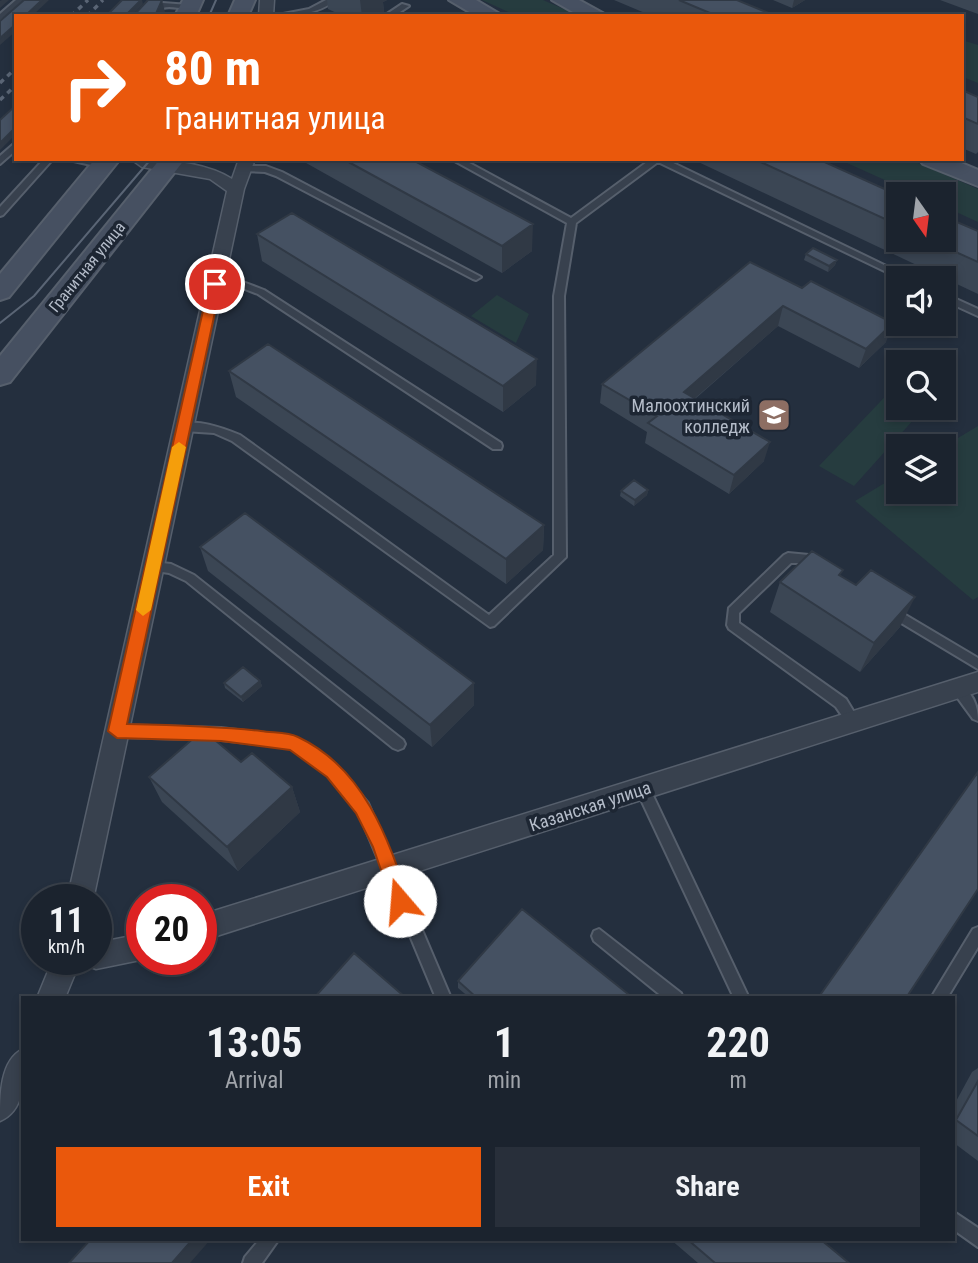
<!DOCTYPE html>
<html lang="en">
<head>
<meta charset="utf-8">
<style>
  body { margin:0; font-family:"Roboto Condensed",sans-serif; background:#282f3a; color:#f1f3f6; height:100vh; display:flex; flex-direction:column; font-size:26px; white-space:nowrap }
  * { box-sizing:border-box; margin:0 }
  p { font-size:23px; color:#a0a4aa }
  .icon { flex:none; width:38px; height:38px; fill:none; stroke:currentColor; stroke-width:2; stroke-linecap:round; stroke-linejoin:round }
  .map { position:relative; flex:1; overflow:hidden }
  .details { position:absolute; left:21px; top:996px; width:934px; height:245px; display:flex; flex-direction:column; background:#1b232e; border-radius:0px; box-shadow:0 4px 10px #0003,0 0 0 2px #39404a }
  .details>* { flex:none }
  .top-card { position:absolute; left:14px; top:14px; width:950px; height:147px; border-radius:0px; box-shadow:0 4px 10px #0003,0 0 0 2px #39404a; background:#ea580c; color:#fff; overflow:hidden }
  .needle { width:46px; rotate:166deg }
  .tools { position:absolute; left:886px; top:182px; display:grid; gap:14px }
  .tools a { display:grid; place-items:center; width:70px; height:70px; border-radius:0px; background:#1b232e; box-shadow:0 4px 10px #0003,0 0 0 2px #39404a; font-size:35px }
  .speed { position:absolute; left:21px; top:884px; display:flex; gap:14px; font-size:35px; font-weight:700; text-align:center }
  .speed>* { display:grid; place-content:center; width:91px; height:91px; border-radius:50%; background:#1b232e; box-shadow:0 4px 10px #0003,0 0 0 2px #39404a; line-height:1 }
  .speed small { font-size:18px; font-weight:400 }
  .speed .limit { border:10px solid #d22; background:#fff; color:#111 }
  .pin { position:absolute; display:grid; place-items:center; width:60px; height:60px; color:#fff; margin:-30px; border:4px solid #fff; border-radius:50%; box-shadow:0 2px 7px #0007 }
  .me { position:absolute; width:77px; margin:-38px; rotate:342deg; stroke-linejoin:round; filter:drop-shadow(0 0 5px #0008) }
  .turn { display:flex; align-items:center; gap:24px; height:147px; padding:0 35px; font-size:32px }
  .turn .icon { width:91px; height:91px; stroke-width:2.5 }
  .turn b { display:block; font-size:49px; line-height:60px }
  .eta { display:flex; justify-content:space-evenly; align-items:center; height:119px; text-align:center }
  .eta b { font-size:42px; font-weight:700; line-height:49px }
  .primary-button { display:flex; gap:14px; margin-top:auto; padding:14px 35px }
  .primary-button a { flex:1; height:80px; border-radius:0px; background:#ea580c; color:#fff; font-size:28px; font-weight:700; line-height:80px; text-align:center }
  .primary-button a+a { background:#282f3a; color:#f1f3f6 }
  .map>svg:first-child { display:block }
  .green { fill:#263c3f }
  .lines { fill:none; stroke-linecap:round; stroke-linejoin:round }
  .lane-casing { stroke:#565f6c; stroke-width:4 }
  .street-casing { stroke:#565f6c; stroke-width:3 }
  .secondary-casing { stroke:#565f6c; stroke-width:4 }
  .lane { fill:#38414e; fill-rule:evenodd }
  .street { fill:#38414e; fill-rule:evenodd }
  .secondary { fill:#465061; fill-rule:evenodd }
  .tram { stroke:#5a6575; stroke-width:2 }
  .rail { stroke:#5a6575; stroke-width:3.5; stroke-dasharray:5 5; stroke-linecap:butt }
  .wall { fill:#3b4654 }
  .shaded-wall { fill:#303945 }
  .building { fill:#455162; stroke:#303945; stroke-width:2 }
  .route { fill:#ea580c; stroke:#983908; stroke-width:2 }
  .slow { fill:#f59e0b }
  .labels { text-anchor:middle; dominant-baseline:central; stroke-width:7; stroke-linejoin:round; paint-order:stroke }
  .far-street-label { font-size:16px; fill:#b4bcc9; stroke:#1d2633 }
  .poi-label { font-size:18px; fill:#b4bcc9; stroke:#1d2633; text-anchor:end }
  .street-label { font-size:18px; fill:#b4bcc9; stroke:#1d2633 }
</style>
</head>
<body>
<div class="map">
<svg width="978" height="1263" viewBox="0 0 978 1263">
  <rect width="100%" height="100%" fill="#242f3e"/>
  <path class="green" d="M 482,0 L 543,0 L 580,16 L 517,16 Z
    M 962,40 L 978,45 L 978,83 L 963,77 Z
    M 838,159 L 909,159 L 978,189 L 978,222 L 943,206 L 943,194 L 916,194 Z
    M 497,295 L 529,314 L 516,343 L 471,316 Z
    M 898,383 L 898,408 L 924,408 L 854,486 L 819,466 Z
    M 978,426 L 978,597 L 973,600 L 855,501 L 898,475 L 898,492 L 943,492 L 943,447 Z"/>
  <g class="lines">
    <defs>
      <path id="lane" d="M 16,0 L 25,0 L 0,20 L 0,14 Z
        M 326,0 L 336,0 C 317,14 297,16 273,16 L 309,9 Z
        M 163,3 L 189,5 L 193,7 C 184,11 172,5 163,8 C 153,11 150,16 139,16 Z
        M 402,4 L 409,6 L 394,16 L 384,16 Z
        M 16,142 L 16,150 L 0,164 L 0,156 Z
        M 44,159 L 53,159 L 3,215 L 0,216 L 0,207 Z
        M 65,159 L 86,159 L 108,165 L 104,168 Z
        M 451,159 L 462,159 L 571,218 L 651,159 L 665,159 L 911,278 L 899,278 L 658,162 L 576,223 L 564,296 L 566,557 L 494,626 L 490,627 L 232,441 L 214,433 L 184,431 L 179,427 C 192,416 225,429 240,435 L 489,615 L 554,555 L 554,296 L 567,223 Z
        M 245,166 L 266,166 L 282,172 L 481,277 L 476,280 L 473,279 L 276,176 L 265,172 L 242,171 L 242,167 Z
        M 215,281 L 243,282 L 264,290 L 501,443 L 502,446 L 501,449 L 493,449 L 258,294 L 242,288 L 212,286 L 212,282 Z
        M 943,293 L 978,309 L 978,316 L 943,300 Z
        M 788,553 L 809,555 L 823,566 L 817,571 L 803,563 L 791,563 L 739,613 L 739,623 L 846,699 L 860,722 L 859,726 L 854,728 L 849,726 L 836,707 L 729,629 L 727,625 L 729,608 L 784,555 Z
        M 153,562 L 171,564 L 194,575 L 403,740 L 405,744 L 403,748 L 398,750 L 393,748 L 186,581 L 169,573 L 149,570 L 147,567 L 149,564 Z
        M 892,607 L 978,658 L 978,669 L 888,615 L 886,612 L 888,609 Z
        M 958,684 C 972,691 978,705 978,721 L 973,719 L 954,693 L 952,689 L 954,685 Z
        M 117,725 L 221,728 L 294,737 L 338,767 L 368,803 L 451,998 L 436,998 L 358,811 L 328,775 L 291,748 L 221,740 L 117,737 L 112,735 L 111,731 L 112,727 Z
        M 643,783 L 648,785 L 749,998 L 734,998 L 636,789 L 638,785 Z
        M 978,927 L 978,947 L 947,998 L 931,998 L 973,929 Z
        M 599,929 L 681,993 L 683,998 L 664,998 L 594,941 L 592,936 L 594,931 Z
        M 954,1212 L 978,1228 L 978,1247 L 954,1230 Z
        M 260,1239 L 279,1239 L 262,1263 L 243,1263 L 245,1257 Z"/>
      <path id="street" d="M 260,0 L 274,0 L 273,16 L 259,16 Z
        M 131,159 C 161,159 206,162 232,179 L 239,159 L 255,159 L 244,189 L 93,900 L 67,900 L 227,191 L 210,179 L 142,167 Z
        M 978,672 L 978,692 L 201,941 L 201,915 Z
        M 142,934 L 142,959 L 145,959 L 96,969 L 86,965 L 84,959 L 96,959 L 96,943 Z
        M 53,959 L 81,959 L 65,998 L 37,998 Z
        M 23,1049 C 23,1074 28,1109 0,1121 C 0,1095 0,1060 23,1049 Z"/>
      <path id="secondary" d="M 183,0 L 203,0 L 196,16 L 175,16 Z
        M 235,0 L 255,0 L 248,16 L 228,16 Z
        M 449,0 L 476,0 L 503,16 L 476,16 Z
        M 552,0 L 579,0 L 608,16 L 580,16 Z
        M 95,159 L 120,159 L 9,297 L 0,300 L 0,274 Z
        M 160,159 L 185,159 L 10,382 L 0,385 L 0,356 Z
        M 919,159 L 952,159 L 978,170 L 978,186 L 923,164 Z"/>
    </defs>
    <use href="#lane" class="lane-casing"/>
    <use href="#street" class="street-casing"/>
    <use href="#secondary" class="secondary-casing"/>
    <use href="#lane" class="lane"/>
    <use href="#street" class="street"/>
    <use href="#secondary" class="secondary"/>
    <path class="tram" d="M 209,16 L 216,0
      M 0,323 L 34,296 L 151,159"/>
    <path class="rail" d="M 71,16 L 88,0
      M 87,16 L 103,0
      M 0,83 L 16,68
      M 0,100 L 16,85"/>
  </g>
  <path class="wall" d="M 327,0 L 387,0 L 383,2 L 384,13 L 379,16 L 343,16 L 328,9 Z
    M 614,0 L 737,0 L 776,16 L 652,16 Z
    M 773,0 L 805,0 L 792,8 Z
    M 940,0 L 978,0 L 978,14 Z
    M 962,90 L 978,97 L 978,152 L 976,154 L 962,148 Z
    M 299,159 L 411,159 L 532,251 L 502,273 Z
    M 692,159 L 818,159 L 898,195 L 898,240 L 943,240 L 978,231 L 978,294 Z
    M 257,234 L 536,385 L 503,412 L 262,261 Z
    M 806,254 L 837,260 L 835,265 L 828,272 L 804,260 Z
    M 802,288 L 886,342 L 859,368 L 778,326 L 695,399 L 764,461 L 729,494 L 645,443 L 647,432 L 600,403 L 602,384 Z
    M 229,371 L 544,525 L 543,550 L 506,584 L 236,397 Z
    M 648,490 L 647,495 L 634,506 L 620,496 L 621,491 Z
    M 200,547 L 474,683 L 474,705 L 432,747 L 208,571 Z
    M 841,576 L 900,627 L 860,672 L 770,612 L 780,582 Z
    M 260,681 L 262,686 L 243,702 L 225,688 L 224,683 Z
    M 149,777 L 292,787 L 300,812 L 238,871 L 162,802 Z
    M 458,981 L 633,998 L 470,998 L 458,988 Z
    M 978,1068 L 978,1161 L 954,1143 L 954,1105 L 972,1072 Z
    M 670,1239 L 820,1239 L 849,1263 L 698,1263 Z"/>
  <path class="shaded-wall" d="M 2,0 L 9,0 L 0,8 L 0,1 Z
    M 42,0 L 49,0 L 32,16 L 25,16 Z
    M 141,0 L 142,0 L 143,4 L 132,16 L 125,16 Z
    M 162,0 L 166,16 L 155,16 Z
    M 360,0 L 387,0 L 383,2 L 384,13 L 379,16 L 362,16 Z
    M 794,0 L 805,0 L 792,8 Z
    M 16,24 L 16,31 L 0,45 L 0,38 Z
    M 16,127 L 16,134 L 0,150 L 0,143 Z
    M 533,224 L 532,251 L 502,273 L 502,246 Z
    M 837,260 L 835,265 L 828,272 L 829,266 Z
    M 783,306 L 778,326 L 680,411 L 684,392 Z
    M 893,323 L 886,342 L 859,368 L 866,349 Z
    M 537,359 L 536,385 L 503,412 L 503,386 Z
    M 770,442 L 764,461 L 729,494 L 734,475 Z
    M 648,490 L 647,495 L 634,506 L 635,500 Z
    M 544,525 L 543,550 L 506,584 L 506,559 Z
    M 915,597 L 900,627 L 860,672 L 874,643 Z
    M 260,681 L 262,686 L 243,702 L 241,697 Z
    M 474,683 L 474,705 L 432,747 L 430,725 Z
    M 292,787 L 300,812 L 238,871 L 227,847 Z
    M 193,1239 L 211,1239 L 190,1263 L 172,1263 Z"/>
  <path class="building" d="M 24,0 L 42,0 L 25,16 L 16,16 L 16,24 L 0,38 L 0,21 Z
    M 122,0 L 141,0 L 125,16 L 106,16 Z
    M 148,0 L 162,0 L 155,16 L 133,16 Z
    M 679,0 L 737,0 L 776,16 L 717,16 Z
    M 324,13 L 330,16 L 319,16 Z
    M 962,90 L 978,97 L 978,124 L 962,117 Z
    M 16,105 L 16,127 L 0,143 L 0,120 Z
    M 343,159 L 411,159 L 533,224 L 502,246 Z
    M 754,159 L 818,159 L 898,195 L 898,225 Z
    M 292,213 L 537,359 L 503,386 L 257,234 Z
    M 943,216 L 978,231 L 978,262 L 929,240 L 943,240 Z
    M 813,248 L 837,260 L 829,266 L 806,254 Z
    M 750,262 L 802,288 L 811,281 L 893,323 L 866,349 L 783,306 L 684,392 L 770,442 L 734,475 L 648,423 L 657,416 L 602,384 Z
    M 268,344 L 544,525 L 506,559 L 229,371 Z
    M 634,480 L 648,490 L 635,500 L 621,491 Z
    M 245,513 L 474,683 L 430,725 L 200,547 Z
    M 812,551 L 843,570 L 839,575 L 856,585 L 871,570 L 915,597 L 874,643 L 780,582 Z
    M 243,667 L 260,681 L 241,697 L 224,683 Z
    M 203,730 L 241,762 L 252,753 L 292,787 L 227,847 L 149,777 Z
    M 978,772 L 978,889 L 906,998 L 818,998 Z
    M 522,909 L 633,998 L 477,998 L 458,981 Z
    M 354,953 L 405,997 L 314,998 Z
    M 978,1081 L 978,1136 L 956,1120 Z
    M 91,1239 L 193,1239 L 172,1263 L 69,1263 Z
    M 687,1239 L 820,1239 L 849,1263 L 715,1263 Z"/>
  <path class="route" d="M 215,280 L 221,284 L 127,724 C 172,725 216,726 261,731 C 273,733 288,732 298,737 C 364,768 388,838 409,901 L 407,908 L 400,910 L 394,908 L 373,847 L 356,813 L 327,777 L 290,750 L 221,741 L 117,738 L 108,731 L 209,284 Z"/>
  <path class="slow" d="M 179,442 L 186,447 L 151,610 L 143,616 L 136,610 L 172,447 Z"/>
  <defs>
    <symbol id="university-square" viewBox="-11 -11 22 22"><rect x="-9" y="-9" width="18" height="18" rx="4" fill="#8d6e63" stroke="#1d2633"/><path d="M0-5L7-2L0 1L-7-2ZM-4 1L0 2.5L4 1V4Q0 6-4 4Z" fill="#fff"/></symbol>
  </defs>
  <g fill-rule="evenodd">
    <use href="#university-square" x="755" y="396" width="38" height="38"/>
  </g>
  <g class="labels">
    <g class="far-street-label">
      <text transform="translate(87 267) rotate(-51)">Гранитная улица</text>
    </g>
    <g class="poi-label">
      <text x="750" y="405">Малоохтинский<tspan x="750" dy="21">колледж</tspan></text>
    </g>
    <g class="street-label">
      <text transform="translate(590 806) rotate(-18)">Казанская улица</text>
    </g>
  </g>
</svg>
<div class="tools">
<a><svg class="needle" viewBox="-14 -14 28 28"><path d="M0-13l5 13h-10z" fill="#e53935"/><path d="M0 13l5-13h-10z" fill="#a0a4aa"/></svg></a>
<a><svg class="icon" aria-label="sound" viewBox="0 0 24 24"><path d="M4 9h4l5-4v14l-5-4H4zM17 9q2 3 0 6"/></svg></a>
<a><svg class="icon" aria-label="search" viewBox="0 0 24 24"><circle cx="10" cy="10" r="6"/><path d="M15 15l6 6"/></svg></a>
<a><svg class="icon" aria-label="layers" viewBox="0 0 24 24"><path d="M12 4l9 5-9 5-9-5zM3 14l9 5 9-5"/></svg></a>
</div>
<div class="speed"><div>11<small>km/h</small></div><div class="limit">20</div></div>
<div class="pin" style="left:215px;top:284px;background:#d93025"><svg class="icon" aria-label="arrive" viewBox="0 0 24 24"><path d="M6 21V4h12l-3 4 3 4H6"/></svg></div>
<svg class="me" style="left:400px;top:901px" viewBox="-20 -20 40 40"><circle r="19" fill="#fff"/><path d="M0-13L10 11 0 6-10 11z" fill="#ea580c"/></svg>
<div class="top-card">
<div class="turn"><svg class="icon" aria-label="right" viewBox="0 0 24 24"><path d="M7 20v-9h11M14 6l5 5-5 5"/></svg><div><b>80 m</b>Гранитная улица</div></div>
</div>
<section class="details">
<div class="eta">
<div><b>13:05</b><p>Arrival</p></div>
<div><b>1</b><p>min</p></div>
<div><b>220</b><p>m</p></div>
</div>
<div class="primary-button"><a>Exit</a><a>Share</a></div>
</section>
</div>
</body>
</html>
